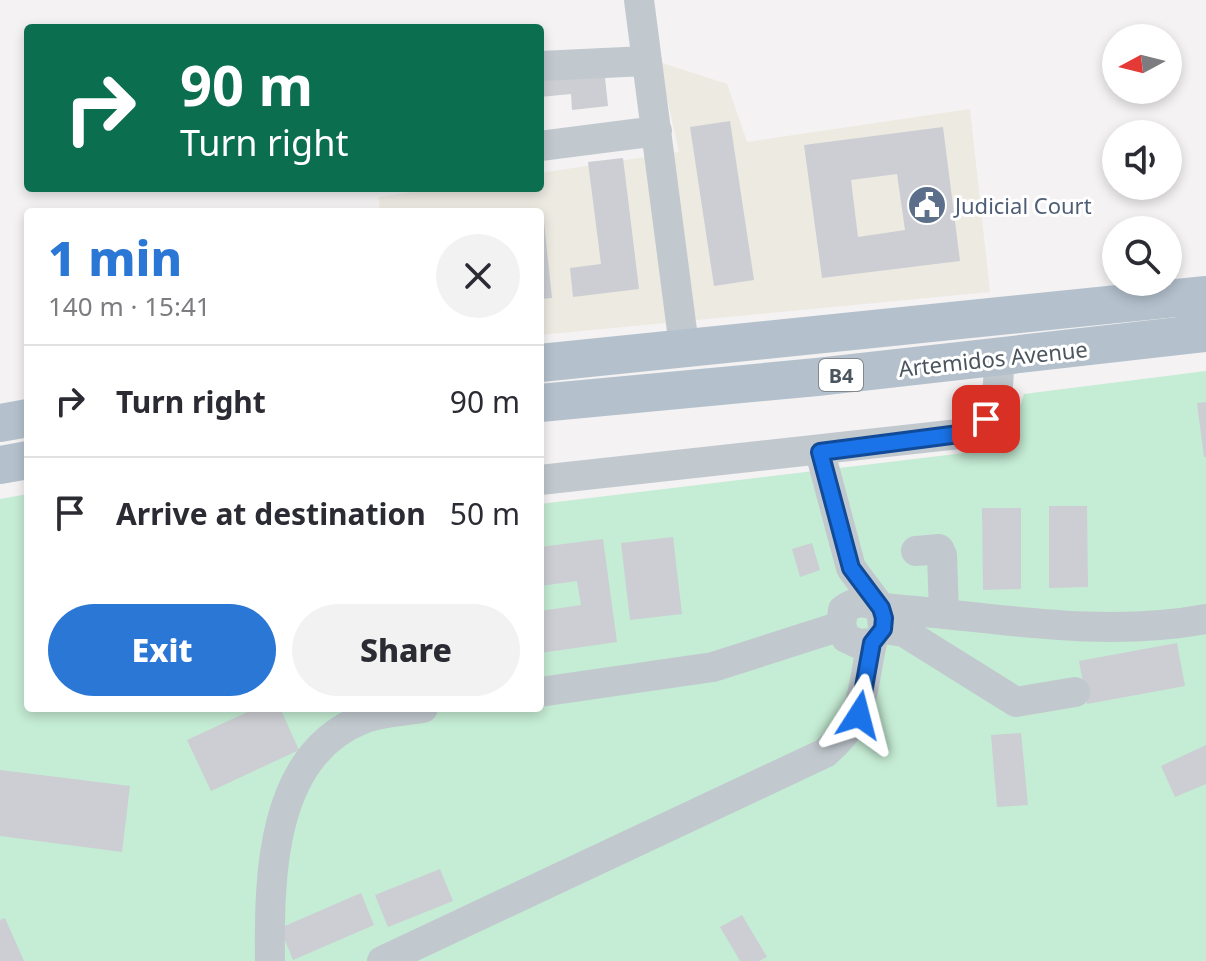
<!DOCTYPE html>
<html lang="en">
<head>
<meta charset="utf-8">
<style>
  body { margin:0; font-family:"Noto Sans",sans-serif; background:#f2f2f3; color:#2b2b33; height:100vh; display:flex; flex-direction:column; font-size:30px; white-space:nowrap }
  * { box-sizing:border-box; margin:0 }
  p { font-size:26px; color:#7c7c81 }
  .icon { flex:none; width:44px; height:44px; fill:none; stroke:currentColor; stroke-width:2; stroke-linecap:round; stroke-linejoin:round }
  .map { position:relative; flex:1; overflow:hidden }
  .side { position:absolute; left:24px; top:208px; width:520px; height:504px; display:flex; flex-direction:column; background:#fff; border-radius:8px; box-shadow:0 4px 12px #0003 }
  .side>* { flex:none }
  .hud { position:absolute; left:24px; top:24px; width:520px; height:168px; border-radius:8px; box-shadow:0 4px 12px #0003; background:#0b6e4f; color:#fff; overflow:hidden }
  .needle { width:52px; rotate:263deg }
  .controls { position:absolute; left:1102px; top:24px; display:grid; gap:16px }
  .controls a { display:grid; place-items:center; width:80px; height:80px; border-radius:50%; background:#fff; box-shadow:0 4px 12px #0003; font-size:40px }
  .pin { position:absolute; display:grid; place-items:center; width:68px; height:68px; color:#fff; margin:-34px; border-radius:16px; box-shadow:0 4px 12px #0006 }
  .me { position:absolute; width:88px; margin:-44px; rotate:9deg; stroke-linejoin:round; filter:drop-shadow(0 0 6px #0008) }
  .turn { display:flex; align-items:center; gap:28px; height:168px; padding:0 24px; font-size:36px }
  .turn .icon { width:104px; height:104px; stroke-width:2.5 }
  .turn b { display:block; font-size:56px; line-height:68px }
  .round { display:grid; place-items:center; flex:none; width:84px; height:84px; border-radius:42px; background:#f2f2f3 }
  .summary { display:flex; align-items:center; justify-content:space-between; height:136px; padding:0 24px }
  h1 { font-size:48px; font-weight:800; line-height:60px; color:#2a77d6 }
  .cta { display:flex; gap:16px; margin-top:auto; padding:16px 24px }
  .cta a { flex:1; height:92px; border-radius:48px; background:#2a77d6; color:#fff; font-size:32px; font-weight:800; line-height:92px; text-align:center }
  .cta a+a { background:#f2f2f3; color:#2b2b33 }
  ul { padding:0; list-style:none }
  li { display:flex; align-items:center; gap:24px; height:112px; padding:0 24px; border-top:2px solid #e1e1e2 }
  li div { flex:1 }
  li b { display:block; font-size:30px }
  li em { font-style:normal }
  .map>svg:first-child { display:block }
  .commercial { fill:#edeae2 }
  .green { fill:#c5ecd4 }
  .building { fill:#ccced3; fill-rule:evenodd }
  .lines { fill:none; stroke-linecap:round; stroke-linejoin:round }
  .minor { stroke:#c1c9cf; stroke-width:30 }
  .major { stroke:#b4c1cd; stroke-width:38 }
  .route-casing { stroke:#114b97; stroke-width:20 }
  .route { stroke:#1a73e8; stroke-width:14 }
  .labels { text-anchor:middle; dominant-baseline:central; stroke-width:6; stroke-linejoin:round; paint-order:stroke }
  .shield { fill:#fff; stroke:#81888e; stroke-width:2 }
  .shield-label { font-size:20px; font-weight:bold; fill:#4b555e }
  .service-label { font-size:22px; fill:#4e5e75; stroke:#fff; text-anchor:start }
  .street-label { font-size:22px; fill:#4b555e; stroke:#fff }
</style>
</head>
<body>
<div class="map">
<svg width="1206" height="961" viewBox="0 0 1206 961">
  <rect width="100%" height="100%" fill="#f4f2f2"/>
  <path class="commercial" d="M 659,62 L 727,84 L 747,142 L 970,109 L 990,292 L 540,335 L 540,212 L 380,212 L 379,197 L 439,188 L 540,188 L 540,173 L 679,152 Z"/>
  <path class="green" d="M 1206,371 L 1206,961 L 0,961 L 0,499 L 28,494 L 28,708 L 540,708 L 540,504 L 1006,448 L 1024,394 Z"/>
  <path class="building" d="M 604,68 L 608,106 L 572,110 L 571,94 L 540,97 L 540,75 Z
    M 730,121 L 754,280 L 714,286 L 690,127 Z
    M 943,127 L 960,261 L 822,278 L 804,145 ZM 897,174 L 905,230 L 858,237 L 851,180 Z
    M 623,158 L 639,289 L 573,297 L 570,268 L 601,264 L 588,162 Z
    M 543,213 L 552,298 L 540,299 L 540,214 Z
    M 1206,402 L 1206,457 L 1204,457 L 1197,403 Z
    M 1049,506 L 1087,506 L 1088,587 L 1049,588 Z
    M 982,508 L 1021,508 L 1021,589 L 983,590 Z
    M 673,537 L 682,614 L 630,620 L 621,543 Z
    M 603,539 L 617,642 L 540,653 L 540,611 L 581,605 L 577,581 L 540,586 L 540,547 Z
    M 812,543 L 820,570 L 800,577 L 792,549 Z
    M 1177,643 L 1185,686 L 1087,704 L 1079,661 Z
    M 256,708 L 280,708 L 299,750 L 211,791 L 187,740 Z
    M 1021,733 L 1028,805 L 997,807 L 991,735 Z
    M 1206,745 L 1206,784 L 1175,797 L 1161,766 Z
    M 0,770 L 130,786 L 122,852 L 0,836 Z
    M 440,869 L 453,901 L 388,927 L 375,895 Z
    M 361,893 L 374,925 L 293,960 L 280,928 Z
    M 742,915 L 767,957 L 759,961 L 740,961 L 720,927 Z
    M 5,918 L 24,961 L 0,961 L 0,920 Z"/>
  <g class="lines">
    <path class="minor" d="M 639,0 L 684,346
      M 540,66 L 646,61
      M 540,146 L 657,131
      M 540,480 L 959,434 C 997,416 999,398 999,358
      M 916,551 L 939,549 L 942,555 L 944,613
      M 883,627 L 881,608 C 989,616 1098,639 1206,619
      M 883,629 L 904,632 L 1016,702 L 1075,692
      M 540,692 L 713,667 L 841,626
      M 270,961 C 269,878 270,755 363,719 C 381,712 404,711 423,708
      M 382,961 L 825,753 C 866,718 861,692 872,643 L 859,644 L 846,638 L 841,626 L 843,610 C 856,600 866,601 881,608 L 851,568 L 820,452"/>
    <path class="major" d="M 540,363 L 1206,295
      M 540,403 L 817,377 L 1206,333
      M 0,423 L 28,418
      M 0,465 L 28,460"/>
  </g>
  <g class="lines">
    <defs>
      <path id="route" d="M 859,715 L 872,643 L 883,629 L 884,618 L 881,608 L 851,568 L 820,452 L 959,434 L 986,419"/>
    </defs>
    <use href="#route" class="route-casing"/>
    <use href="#route" class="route"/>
  </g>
  <defs>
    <symbol id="civic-disc" viewBox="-11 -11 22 22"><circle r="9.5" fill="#5c6f8a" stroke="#fff"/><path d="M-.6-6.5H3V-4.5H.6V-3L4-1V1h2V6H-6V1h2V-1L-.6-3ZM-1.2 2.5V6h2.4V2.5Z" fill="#fff"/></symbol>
  </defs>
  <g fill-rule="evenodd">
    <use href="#civic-disc" x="905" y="183" width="44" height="44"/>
  </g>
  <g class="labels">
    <rect class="shield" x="819" y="359" width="44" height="32" rx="6"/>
    <g class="shield-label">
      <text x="841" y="375">B4</text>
    </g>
    <g class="service-label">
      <text x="955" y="205">Judicial Court</text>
    </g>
    <g class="street-label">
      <text transform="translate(993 358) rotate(-6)">Artemidos Avenue</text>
    </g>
  </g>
</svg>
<div class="controls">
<a><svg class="needle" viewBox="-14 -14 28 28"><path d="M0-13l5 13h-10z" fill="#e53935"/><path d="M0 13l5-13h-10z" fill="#7c7c81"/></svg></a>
<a><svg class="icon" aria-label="sound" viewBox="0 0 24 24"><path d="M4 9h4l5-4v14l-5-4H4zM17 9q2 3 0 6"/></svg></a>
<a><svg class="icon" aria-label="search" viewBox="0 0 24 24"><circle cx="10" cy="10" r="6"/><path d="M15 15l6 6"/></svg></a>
</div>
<div class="pin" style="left:986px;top:419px;background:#d93025"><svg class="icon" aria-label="arrive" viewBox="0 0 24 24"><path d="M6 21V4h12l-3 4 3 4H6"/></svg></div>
<svg class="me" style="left:859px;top:715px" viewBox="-20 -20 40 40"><path d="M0-17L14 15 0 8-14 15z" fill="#1a73e8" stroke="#fff" stroke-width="4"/></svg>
<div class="hud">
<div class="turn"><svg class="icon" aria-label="right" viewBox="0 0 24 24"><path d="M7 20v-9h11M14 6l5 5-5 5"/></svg><div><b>90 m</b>Turn right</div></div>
</div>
<section class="side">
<div class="summary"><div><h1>1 min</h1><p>140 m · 15:41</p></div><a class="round"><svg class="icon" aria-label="close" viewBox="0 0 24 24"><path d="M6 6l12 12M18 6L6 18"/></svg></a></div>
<ul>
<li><svg class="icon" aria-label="right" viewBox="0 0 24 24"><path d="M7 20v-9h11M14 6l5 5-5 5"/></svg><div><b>Turn right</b></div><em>90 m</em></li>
<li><svg class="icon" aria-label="arrive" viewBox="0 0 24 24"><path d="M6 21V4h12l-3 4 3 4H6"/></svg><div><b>Arrive at destination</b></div><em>50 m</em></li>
</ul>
<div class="cta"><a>Exit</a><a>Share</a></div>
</section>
</div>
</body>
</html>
